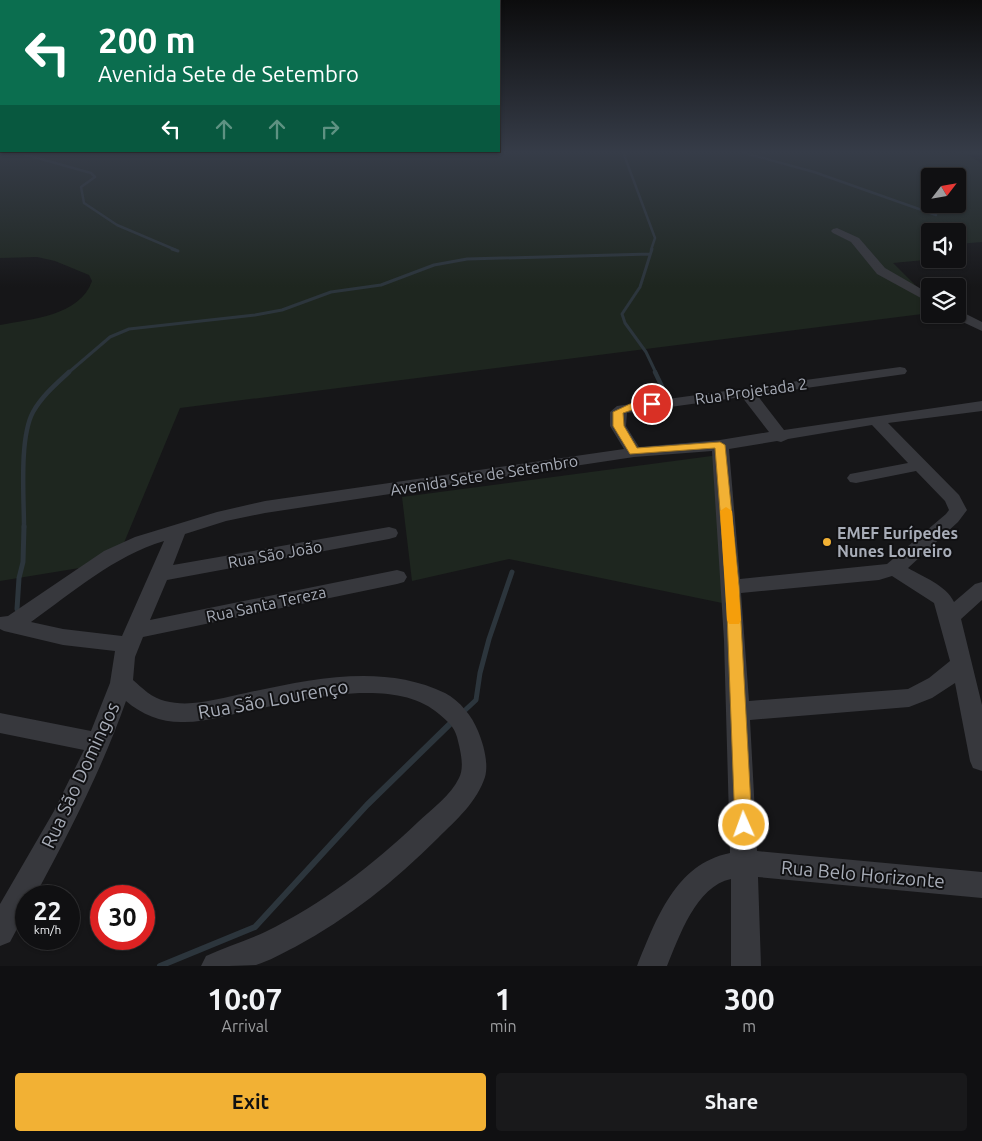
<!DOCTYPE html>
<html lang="en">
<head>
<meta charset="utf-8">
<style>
  body { margin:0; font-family:Ubuntu,sans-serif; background:#19191b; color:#f1f3f6; height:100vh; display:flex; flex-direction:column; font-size:19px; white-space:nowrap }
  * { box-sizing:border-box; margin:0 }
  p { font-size:16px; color:#9c9d9f }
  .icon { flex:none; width:28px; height:28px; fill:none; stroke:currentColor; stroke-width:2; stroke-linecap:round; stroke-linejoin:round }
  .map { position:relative; height:966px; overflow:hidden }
  .drawer { display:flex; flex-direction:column; background:#101012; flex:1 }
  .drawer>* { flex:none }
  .top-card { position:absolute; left:0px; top:0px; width:500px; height:152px; box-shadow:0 1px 4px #0004,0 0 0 1px #303032; background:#0b6e4f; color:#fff; overflow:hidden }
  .needle { width:32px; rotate:59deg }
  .buttons { position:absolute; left:921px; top:168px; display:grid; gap:10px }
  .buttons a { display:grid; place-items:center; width:45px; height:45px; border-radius:5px; background:#101012; box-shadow:0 1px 4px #0004,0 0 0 1px #303032; font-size:25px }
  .speed { position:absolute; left:15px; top:885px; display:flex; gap:10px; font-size:25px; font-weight:700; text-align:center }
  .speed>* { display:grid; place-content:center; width:65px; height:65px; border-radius:50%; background:#101012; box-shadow:0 1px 4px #0004,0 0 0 1px #303032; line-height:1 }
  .speed small { font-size:12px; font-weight:400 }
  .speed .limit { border:8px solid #d22; background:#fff; color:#111 }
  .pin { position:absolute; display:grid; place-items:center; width:42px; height:42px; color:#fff; margin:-21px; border:2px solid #fff; border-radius:50%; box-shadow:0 1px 5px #0007 }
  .me { position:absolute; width:55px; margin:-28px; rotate:358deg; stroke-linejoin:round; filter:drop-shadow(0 0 4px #0008) }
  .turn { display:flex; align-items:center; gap:18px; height:105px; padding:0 15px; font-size:22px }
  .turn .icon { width:65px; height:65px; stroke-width:2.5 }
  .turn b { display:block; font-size:35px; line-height:42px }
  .lanes { display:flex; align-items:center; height:48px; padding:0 15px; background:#0003; justify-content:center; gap:25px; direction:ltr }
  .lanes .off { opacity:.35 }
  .eta { display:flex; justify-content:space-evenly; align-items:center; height:85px; text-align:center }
  .eta b { font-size:30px; font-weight:700; line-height:35px }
  .primary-button { display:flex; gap:10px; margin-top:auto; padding:10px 15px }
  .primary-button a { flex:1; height:58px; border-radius:5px; background:#f2b134; color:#111; font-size:20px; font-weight:700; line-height:58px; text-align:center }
  .primary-button a+a { background:#19191b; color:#f1f3f6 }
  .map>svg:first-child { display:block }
  .green { fill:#1e261f; fill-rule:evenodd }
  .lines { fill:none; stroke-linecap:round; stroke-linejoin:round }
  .stream-far4 { stroke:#2c353c; stroke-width:2.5 }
  .stream-far3 { stroke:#2c353c; stroke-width:3 }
  .stream-far2 { stroke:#2c353c; stroke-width:4.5 }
  .stream-far1 { stroke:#2c353c; stroke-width:5 }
  .stream { stroke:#2c353c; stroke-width:6 }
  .minor { fill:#37383d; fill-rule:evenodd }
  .route { fill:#f2b134; stroke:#9d7322 }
  .slow { fill:#f59e0b }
  .poi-dot { fill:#f2b134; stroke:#111113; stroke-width:2 }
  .labels { text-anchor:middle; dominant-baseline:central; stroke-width:4; stroke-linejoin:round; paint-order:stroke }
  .street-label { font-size:16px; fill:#a8adb8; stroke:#111113 }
  .poi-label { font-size:16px; font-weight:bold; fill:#a8adb8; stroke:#111113; text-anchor:start }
  .near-street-label { font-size:19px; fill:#a8adb8; stroke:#111113 }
</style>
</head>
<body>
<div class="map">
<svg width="982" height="966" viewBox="0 0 982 966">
  <rect width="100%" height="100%" fill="#161618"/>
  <path class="green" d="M 0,152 L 964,152 L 982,164 L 982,242 L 958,244 L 958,231 L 930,231 L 930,259 L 935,259 L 893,263 L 930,300 L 930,313 L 180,408 L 116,562 L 0,581 L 0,325 C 31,319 80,316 92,281 L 89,275 L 55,261 L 37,257 L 0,258 ZM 930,176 L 958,176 L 958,204 L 930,204 Z
    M 719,455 L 727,604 L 509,559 L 412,581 L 402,497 Z"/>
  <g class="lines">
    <path class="stream-far4" d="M 16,152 L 91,173 L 95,177 L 81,187 L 84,203 L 117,225 L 176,250
      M 623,152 L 655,238 L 651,250
      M 741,152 L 814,172 L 936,215
      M 959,152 L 982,154"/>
    <path class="stream-far3" d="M 172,249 L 178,251
      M 652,249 L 640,287 L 622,314 L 625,323 L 646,352 L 656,373
      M 68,373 L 110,337 L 129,329 L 255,315 L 282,310 L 331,292 L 381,285 L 434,265 L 467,259 L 650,254"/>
    <path class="stream-far2" d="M 655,372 L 668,399
      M 24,528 C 24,497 19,438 33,412 C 42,396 56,384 69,372"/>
    <path class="stream-far1" d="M 17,609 L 19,578 L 23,562 L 24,526
      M 461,714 L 476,700 L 480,673 L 489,639 L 512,572"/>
    <path class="stream" d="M 160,966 L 255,927 L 367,805 L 453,721"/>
    <path class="minor" d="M 837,228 L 859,238 L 885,268 L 930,294 L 930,303 L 877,274 L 851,242 L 833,233 L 831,231 L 833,229 Z
      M 958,310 L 982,322 L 982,331 L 952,317 L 951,314 L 958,314 Z
      M 900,367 L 905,368 L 907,371 L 905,374 L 757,395 L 784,430 L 982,401 L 982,411 L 888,423 L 959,495 L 967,510 L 958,522 L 908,568 C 923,577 946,585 954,602 L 975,584 L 982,582 L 982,600 L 961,619 L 982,705 L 982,771 L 973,768 L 970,761 L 955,683 L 932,698 L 909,707 L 750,720 L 757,851 L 982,872 L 982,898 L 758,877 L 761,966 L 731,966 L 731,879 C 696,886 679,937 667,966 L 637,966 C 656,920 675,864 730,853 L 724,640 L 712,451 L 634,457 L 265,513 L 226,521 L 185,534 L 173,565 L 389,527 L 396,529 L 398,533 L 396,537 L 389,539 L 167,580 L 150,620 L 397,570 L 404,572 L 407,577 L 404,582 L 397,584 L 143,637 L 135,657 L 133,680 C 142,688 152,698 165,701 C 192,708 220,698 246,693 C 311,679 383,663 445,693 C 460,701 472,716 478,731 C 483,743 489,763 485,777 C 477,802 456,820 438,838 C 395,881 349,918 295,947 C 283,953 269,961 256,965 C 242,966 216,966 201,966 L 206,956 C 225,947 246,941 265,932 C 322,904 372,866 418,822 C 432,809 451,795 459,778 C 465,767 460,749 457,737 C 454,726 447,721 439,714 C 396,675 299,700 248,711 C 227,715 207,722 185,722 C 163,723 142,715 126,701 C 102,769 69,833 35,896 L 26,896 L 26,912 L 10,942 L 0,946 L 0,904 L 54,811 L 84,750 L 0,733 L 0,713 L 91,731 L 110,683 L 115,651 L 63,645 L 4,631 L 0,629 L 0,617 L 8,616 L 104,551 L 135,537 L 217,512 L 265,501 L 624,449 L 610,426 L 610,412 L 617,406 ZM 742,397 L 769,432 L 720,440 L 639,447 L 626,426 L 627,413 ZM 872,425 L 908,463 L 850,474 L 847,478 L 850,482 L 856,483 L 916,471 L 945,501 L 949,510 L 946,514 L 887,564 L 740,579 L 729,449 L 777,441 L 781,442 L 788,439 ZM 164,541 L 122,636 L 63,629 L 31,622 C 73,592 114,556 164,541 ZM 892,576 L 934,603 L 950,661 L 929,678 L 908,689 L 749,701 L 741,593 L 879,580 Z"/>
  </g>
  <linearGradient id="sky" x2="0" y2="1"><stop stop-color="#0c0c0d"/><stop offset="0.53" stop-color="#363c48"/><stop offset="1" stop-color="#363c48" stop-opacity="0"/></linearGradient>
  <rect width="982" height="287" fill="url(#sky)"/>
  <path class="route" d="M 652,401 L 656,401 L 656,406 L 635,409 L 623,413 L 624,426 L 637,448 L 720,442 L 725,445 L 739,586 L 752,825 L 749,831 L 744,833 L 738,831 L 735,825 L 726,586 L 715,448 L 630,454 L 613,426 L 613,412 L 630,404 Z"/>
  <path class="slow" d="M 726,507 L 732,511 L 741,620 L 739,624 L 729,624 L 727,620 L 720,511 Z"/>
  <circle class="poi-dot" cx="827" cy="542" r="5"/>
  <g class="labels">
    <g class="street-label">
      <text transform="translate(751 391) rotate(-8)">Rua Projetada 2</text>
      <text transform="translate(484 475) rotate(-9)">Avenida Sete de Setembro</text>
      <text transform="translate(275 554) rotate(-10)">Rua São João</text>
      <text transform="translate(266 604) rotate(-12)">Rua Santa Tereza</text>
    </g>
    <g class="poi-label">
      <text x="837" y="533">EMEF Eurípedes<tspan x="837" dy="18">Nunes Loureiro</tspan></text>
    </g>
    <g class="near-street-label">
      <text transform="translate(273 699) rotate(-10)">Rua São Lourenço</text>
      <text transform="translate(80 775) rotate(-65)">Rua São Domingos</text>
      <text transform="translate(863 874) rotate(5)">Rua Belo Horizonte</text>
    </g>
  </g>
</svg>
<div class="buttons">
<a><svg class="needle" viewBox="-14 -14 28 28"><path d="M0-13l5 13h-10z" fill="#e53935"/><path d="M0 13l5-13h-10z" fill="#9c9d9f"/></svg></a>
<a><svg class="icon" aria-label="sound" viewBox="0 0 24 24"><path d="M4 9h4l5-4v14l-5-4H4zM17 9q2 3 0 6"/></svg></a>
<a><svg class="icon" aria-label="layers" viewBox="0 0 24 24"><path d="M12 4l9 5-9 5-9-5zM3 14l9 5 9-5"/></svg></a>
</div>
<div class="speed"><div>22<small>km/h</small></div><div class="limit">30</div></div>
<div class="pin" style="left:652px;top:404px;background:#d93025"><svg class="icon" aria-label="arrive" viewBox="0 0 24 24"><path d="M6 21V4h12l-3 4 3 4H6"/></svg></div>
<svg class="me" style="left:744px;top:825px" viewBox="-20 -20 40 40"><circle r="17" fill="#f2b134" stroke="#fff" stroke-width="3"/><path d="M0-11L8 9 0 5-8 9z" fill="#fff"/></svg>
<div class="top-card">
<div class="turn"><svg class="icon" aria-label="left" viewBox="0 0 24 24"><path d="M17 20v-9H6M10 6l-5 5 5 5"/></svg><div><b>200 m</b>Avenida Sete de Setembro</div></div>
<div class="lanes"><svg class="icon" aria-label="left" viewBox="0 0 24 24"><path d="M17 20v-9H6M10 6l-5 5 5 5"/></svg><svg class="icon off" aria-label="ahead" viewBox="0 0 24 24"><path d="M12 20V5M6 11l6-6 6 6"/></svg><svg class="icon off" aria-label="ahead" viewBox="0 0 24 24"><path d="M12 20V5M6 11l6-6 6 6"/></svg><svg class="icon off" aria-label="right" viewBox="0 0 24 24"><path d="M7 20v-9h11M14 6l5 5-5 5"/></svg></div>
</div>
</div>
<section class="drawer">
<div class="eta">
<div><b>10:07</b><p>Arrival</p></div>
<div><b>1</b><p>min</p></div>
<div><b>300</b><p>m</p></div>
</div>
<div class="primary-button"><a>Exit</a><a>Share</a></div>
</section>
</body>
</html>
